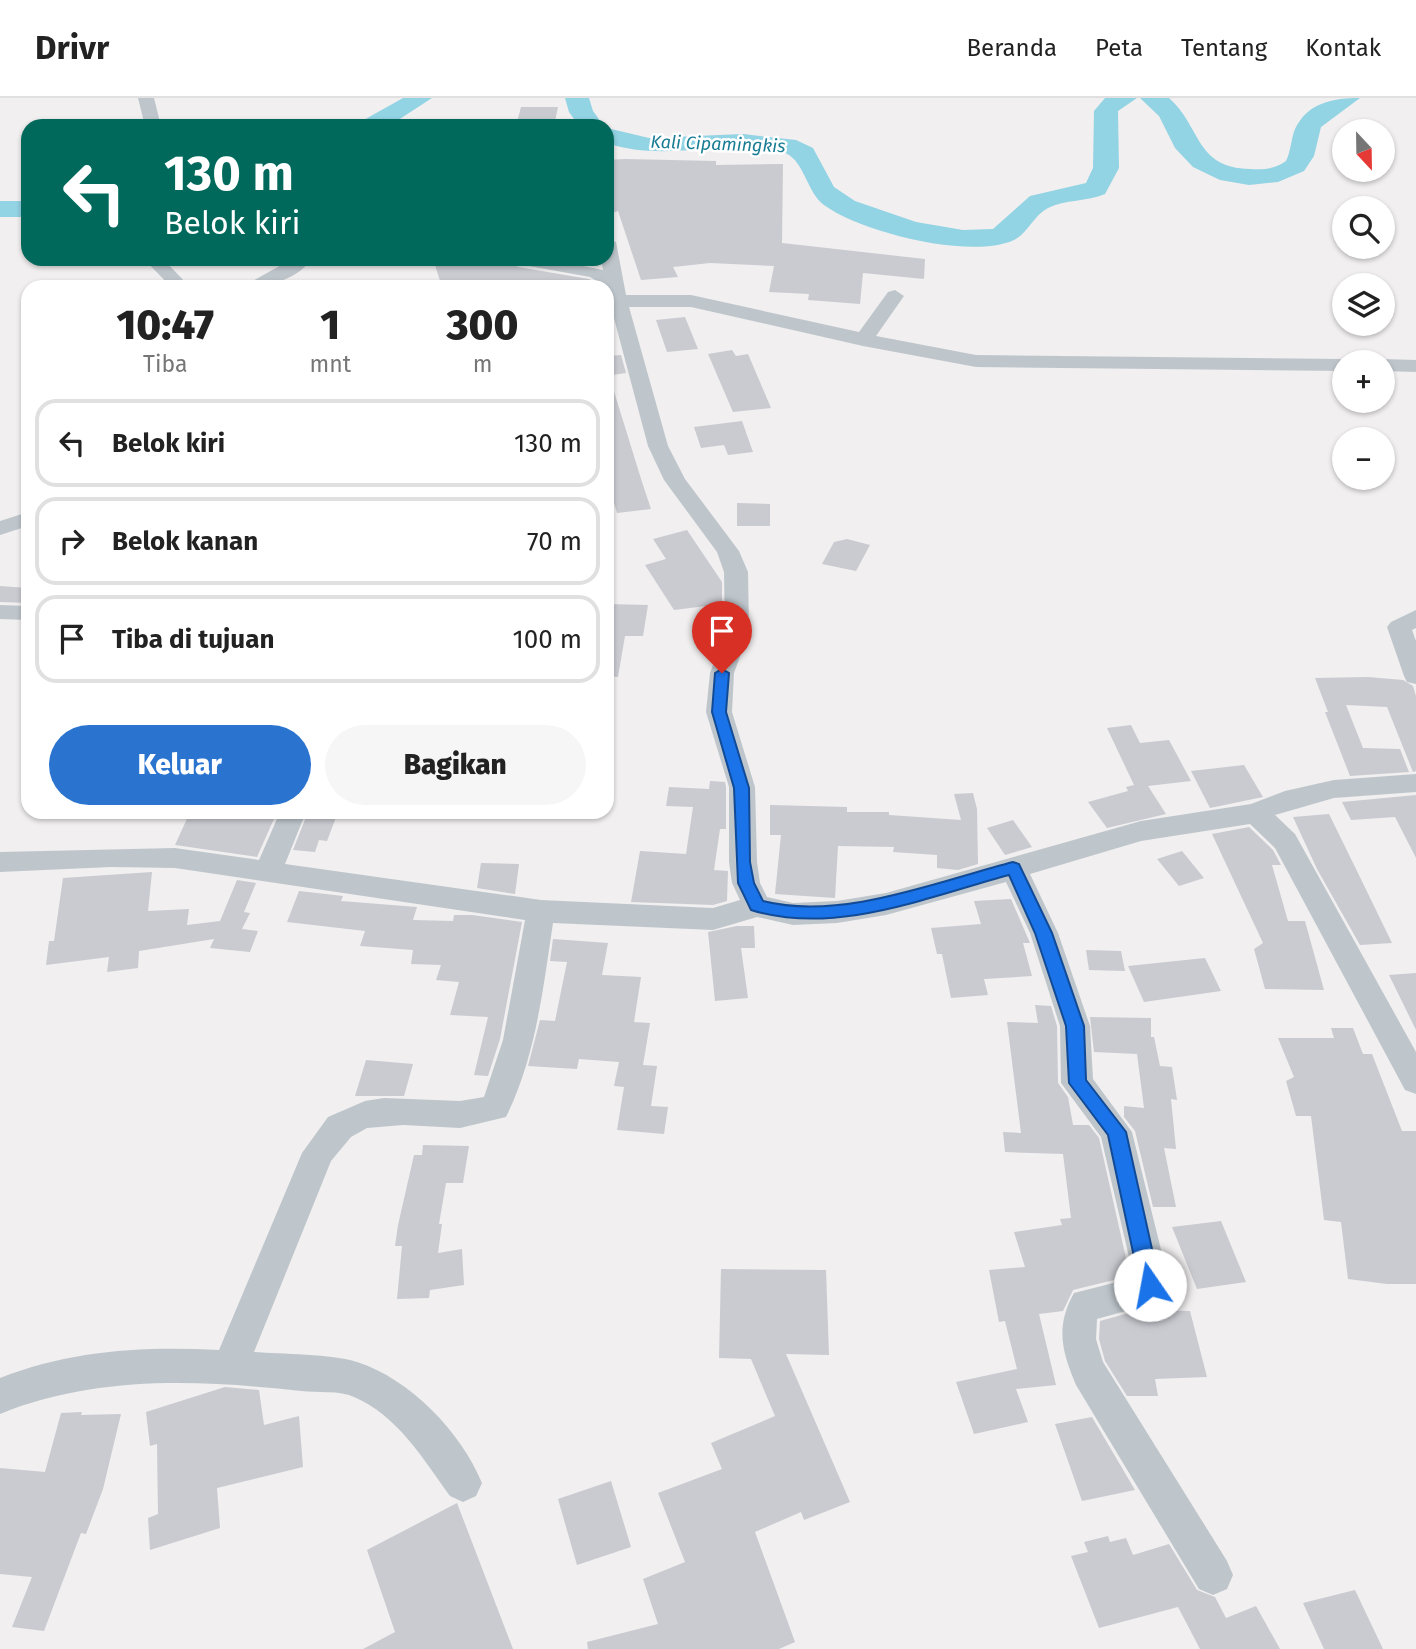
<!DOCTYPE html>
<html lang="id">
<head>
<meta charset="utf-8">
<style>
  body { margin:0; font-family:"Fira Sans",sans-serif; background:#f6f6f6; color:#222; height:100vh; display:flex; flex-direction:column; font-size:26px; white-space:nowrap }
  * { box-sizing:border-box; margin:0 }
  p { font-size:23px; color:#767676 }
  .icon { flex:none; width:38px; height:38px; fill:none; stroke:currentColor; stroke-width:2; stroke-linecap:round; stroke-linejoin:round }
  .map { position:relative; flex:1; overflow:hidden }
  .panel { position:absolute; left:21px; top:182px; width:593px; height:539px; display:flex; flex-direction:column; background:#fff; border-radius:21px; box-shadow:0 2px 5px #0004 }
  .panel>* { flex:none }
  .hud { position:absolute; left:21px; top:21px; width:593px; height:147px; border-radius:21px; box-shadow:0 2px 5px #0004; background:#00695c; color:#fff; overflow:hidden }
  .needle { width:46px; rotate:158deg }
  .tools { position:absolute; left:1332px; top:21px; display:grid; gap:14px }
  .tools a { display:grid; place-items:center; width:63px; height:63px; border-radius:50%; background:#fff; box-shadow:0 2px 5px #0004; font-size:35px }
  .pin { position:absolute; display:grid; place-items:center; width:60px; height:60px; color:#fff; margin:-72px -30px; border-radius:50% 50% 50% 0; rotate:-45deg; box-shadow:0 0 7px #0007 }
  .pin .icon { rotate:45deg }
  .me { position:absolute; width:77px; margin:-38px; rotate:348deg; stroke-linejoin:round; filter:drop-shadow(0 0 5px #0008) }
  .turn { display:flex; align-items:center; gap:24px; height:147px; padding:0 28px; font-size:32px }
  .turn .icon { width:91px; height:91px; stroke-width:2.5 }
  .turn b { display:block; font-size:49px; line-height:60px }
  .eta { display:flex; justify-content:space-evenly; align-items:center; height:119px; text-align:center }
  .eta b { font-size:42px; font-weight:800; line-height:49px }
  .primary-button { display:flex; gap:14px; margin-top:auto; padding:14px 28px }
  .primary-button a { flex:1; height:80px; border-radius:42px; background:#2a74d0; color:#fff; font-size:28px; font-weight:800; line-height:80px; text-align:center }
  .primary-button a+a { background:#f6f6f6; color:#222 }
  ul { padding:0; list-style:none }
  li { display:flex; align-items:center; gap:21px; height:88px; margin:0 14px 10px; padding:0 14px; border:4px solid #e0e0e0; border-radius:21px }
  li div { flex:1 }
  li b { display:block; font-size:26px }
  li em { font-style:normal }
  header { display:flex; align-items:center; gap:42px; box-sizing:border-box; height:98px; padding:0 35px; background:#fff; border-bottom:2px solid #e0e0e0 }
  header strong { font-size:33px }
  nav { display:flex; gap:38px; margin-inline-start:auto; font-size:24px }
  .map>svg:first-child { display:block }
  .lines { fill:none; stroke-linecap:round; stroke-linejoin:round }
  .river { fill:#92d3e4; fill-rule:evenodd }
  .building { fill:#c9cbd1 }
  .minor { fill:#bec6cc; fill-rule:evenodd }
  .route { fill:#1a73e8; stroke:#114b97; stroke-width:2 }
  .labels { text-anchor:middle; dominant-baseline:central; stroke-width:5; stroke-linejoin:round; paint-order:stroke }
  .far-water-label { font-size:18px; font-style:italic; fill:#197c95; stroke:#fff }
</style>
</head>
<body>
<header>
<strong>Drivr</strong>
<nav><a>Beranda</a><a>Peta</a><a>Tentang</a><a>Kontak</a></nav>
</header>
<div class="map">
<svg width="1416" height="1551" viewBox="0 0 1416 1551">
  <rect width="100%" height="100%" fill="#f1efef"/>
  <g class="lines">
    <path class="river" d="M 403,0 L 432,0 L 389,28 L 359,28 L 362,23 Z
      M 565,0 L 589,0 L 593,13 L 604,28 L 579,28 L 569,14 Z
      M 1105,0 L 1137,0 L 1118,13 L 1119,70 L 1105,96 C 1087,104 1065,101 1048,110 C 1034,117 1028,135 1014,142 C 971,162 860,134 824,107 C 806,94 804,59 782,54 C 724,40 665,65 607,45 L 607,30 L 649,40 L 743,36 L 796,42 L 813,50 L 834,89 L 855,103 L 916,124 L 963,132 L 993,131 L 1030,98 L 1086,85 L 1093,70 L 1094,13 Z
      M 1140,0 L 1169,0 C 1201,28 1195,70 1250,71 C 1263,72 1275,71 1286,63 C 1291,53 1291,41 1295,31 C 1308,4 1334,0 1360,0 L 1321,29 L 1314,58 L 1304,73 L 1278,84 L 1249,87 L 1220,82 L 1193,69 L 1175,50 L 1159,18 Z
      M 0,103 L 28,103 L 28,119 L 0,119 Z"/>
  </g>
  <path class="building" d="M 521,9 L 558,9 L 554,28 L 516,28 Z
    M 625,61 L 716,63 L 716,67 L 783,66 L 782,145 L 925,161 L 924,181 L 863,175 L 860,206 L 808,202 L 809,196 L 769,194 L 774,168 L 710,165 L 673,169 L 678,179 L 641,182 L 618,113 L 607,117 L 607,62 Z
    M 433,161 L 481,161 L 482,165 L 507,162 L 518,169 L 589,181 L 602,189 L 442,189 Z
    M 685,219 L 698,251 L 667,254 L 656,222 Z
    M 732,252 L 736,258 L 748,256 L 771,310 L 733,314 L 708,256 Z
    M 621,257 L 626,275 L 612,277 L 607,258 Z
    M 612,287 L 642,384 L 651,411 L 617,415 L 607,381 L 607,288 Z
    M 742,323 L 753,354 L 728,357 L 724,347 L 701,350 L 694,329 Z
    M 737,405 L 770,406 L 770,428 L 737,428 Z
    M 687,432 L 722,484 L 722,506 L 674,512 L 645,467 L 666,461 L 653,441 Z
    M 847,441 L 870,447 L 856,473 L 822,466 L 834,444 Z
    M 0,488 L 28,490 L 28,505 L 0,504 Z
    M 607,506 L 648,507 L 643,538 L 625,538 L 618,579 L 607,578 Z
    M 1368,579 L 1403,582 L 1413,588 L 1416,598 L 1416,673 L 1413,674 L 1387,609 L 1346,607 L 1363,650 L 1400,651 L 1409,674 L 1350,678 L 1325,614 L 1328,614 L 1315,580 Z
    M 1131,627 L 1140,645 L 1169,642 L 1191,683 L 1148,688 L 1166,716 L 1107,730 L 1088,704 L 1128,693 L 1126,689 L 1134,687 L 1107,630 Z
    M 1244,667 L 1263,699 L 1210,710 L 1191,673 Z
    M 710,683 L 725,684 L 726,689 L 726,731 L 720,731 L 714,772 L 728,773 L 727,803 L 713,807 L 631,804 L 640,753 L 686,756 L 693,709 L 666,708 L 669,689 L 709,691 Z
    M 973,695 L 977,711 L 978,766 L 958,772 L 937,770 L 937,757 L 893,754 L 894,749 L 838,748 L 835,800 L 775,796 L 781,737 L 770,737 L 770,707 L 847,709 L 847,714 L 889,714 L 889,717 L 961,722 L 954,696 Z
    M 1416,697 L 1416,760 L 1395,719 L 1351,722 L 1342,704 Z
    M 190,714 L 277,714 L 257,759 L 175,747 Z
    M 308,714 L 338,714 L 327,743 L 319,742 L 315,754 L 293,752 Z
    M 1329,716 L 1356,771 L 1392,845 L 1360,847 L 1317,771 L 1293,719 Z
    M 1013,722 L 1032,749 L 1005,757 L 987,730 Z
    M 1249,729 L 1273,752 L 1281,767 L 1272,767 L 1288,823 L 1305,823 L 1324,892 L 1265,891 L 1254,851 L 1263,845 L 1212,736 Z
    M 1182,753 L 1204,780 L 1179,788 L 1157,761 Z
    M 481,765 L 519,766 L 515,796 L 477,790 Z
    M 152,774 L 148,813 L 189,811 L 187,827 L 220,823 L 237,782 L 256,785 L 244,814 L 250,815 L 242,831 L 258,833 L 250,854 L 210,850 L 214,841 L 139,853 L 138,870 L 107,874 L 109,859 L 46,867 L 49,843 L 54,843 L 63,780 Z
    M 299,793 L 343,798 L 341,803 L 417,809 L 413,822 L 453,823 L 454,817 L 472,817 L 522,824 L 500,941 L 488,978 L 474,977 L 488,919 L 450,917 L 459,884 L 436,882 L 441,867 L 411,866 L 413,852 L 360,848 L 365,833 L 287,824 Z
    M 1011,801 L 1030,845 L 1023,845 L 1032,878 L 984,881 L 988,897 L 951,900 L 942,856 L 937,856 L 931,830 L 981,826 L 974,803 Z
    M 737,828 L 754,828 L 755,850 L 741,850 L 748,900 L 715,903 L 708,834 Z
    M 553,841 L 608,845 L 602,877 L 641,879 L 634,924 L 650,925 L 643,967 L 657,968 L 651,1008 L 668,1009 L 664,1036 L 617,1032 L 624,989 L 614,988 L 619,964 L 579,961 L 577,971 L 528,968 L 540,922 L 555,923 L 567,864 L 550,863 Z
    M 1086,852 L 1121,853 L 1125,873 L 1089,872 Z
    M 1205,860 L 1221,893 L 1144,904 L 1128,868 Z
    M 1416,875 L 1416,932 L 1389,877 Z
    M 1035,907 L 1051,908 L 1057,928 L 1058,985 L 1068,999 L 1073,1027 L 1089,1027 L 1099,1040 L 1130,1178 L 1073,1192 L 1063,1213 L 1039,1216 L 1056,1287 L 1016,1291 L 1028,1324 L 974,1336 L 956,1284 L 1017,1271 L 1005,1223 L 999,1224 L 989,1172 L 1025,1169 L 1014,1134 L 1062,1127 L 1060,1121 L 1071,1120 L 1063,1056 L 1005,1054 L 1003,1034 L 1021,1035 L 1007,924 L 1038,925 Z
    M 1090,919 L 1151,920 L 1151,939 L 1154,939 L 1160,968 L 1172,969 L 1177,1002 L 1171,1001 L 1176,1051 L 1164,1050 L 1176,1109 L 1153,1109 L 1135,1033 L 1124,1019 L 1124,1008 L 1144,1010 L 1137,956 L 1094,954 Z
    M 1331,930 L 1353,930 L 1363,956 L 1372,956 L 1402,1033 L 1416,1033 L 1416,1186 L 1387,1186 L 1348,1181 L 1341,1124 L 1324,1122 L 1311,1018 L 1296,1018 L 1286,983 L 1294,979 L 1278,940 L 1334,940 Z
    M 366,962 L 413,966 L 404,998 L 355,998 Z
    M 423,1047 L 469,1048 L 463,1085 L 446,1085 L 439,1126 L 442,1126 L 438,1155 L 462,1151 L 464,1187 L 430,1192 L 429,1200 L 397,1201 L 402,1148 L 395,1148 L 398,1127 L 414,1057 L 422,1057 Z
    M 1221,1123 L 1246,1184 L 1197,1191 L 1172,1129 Z
    M 721,1171 L 826,1172 L 829,1257 L 786,1256 L 850,1404 L 804,1422 L 801,1414 L 755,1434 L 795,1544 L 779,1551 L 588,1551 L 587,1544 L 658,1526 L 643,1481 L 685,1464 L 658,1395 L 722,1371 L 711,1345 L 775,1318 L 751,1261 L 719,1260 Z
    M 1140,1212 L 1190,1213 L 1207,1279 L 1155,1281 L 1158,1298 L 1127,1298 L 1105,1263 L 1099,1241 L 1100,1223 Z
    M 225,1289 L 259,1292 L 264,1327 L 299,1318 L 303,1369 L 217,1390 L 220,1430 L 150,1452 L 148,1420 L 158,1416 L 157,1346 L 150,1348 L 146,1314 Z
    M 82,1314 L 81,1317 L 121,1316 L 103,1391 L 86,1436 L 81,1435 L 44,1533 L 12,1529 L 32,1479 L 0,1476 L 0,1370 L 45,1374 L 61,1315 Z
    M 1092,1319 L 1135,1392 L 1082,1403 L 1055,1326 Z
    M 611,1383 L 631,1449 L 577,1467 L 558,1401 Z
    M 457,1405 L 513,1551 L 363,1551 L 395,1534 L 367,1452 Z
    M 1108,1438 L 1110,1444 L 1126,1440 L 1133,1457 L 1169,1446 L 1197,1492 L 1215,1499 L 1226,1520 L 1256,1508 L 1280,1551 L 1200,1551 L 1178,1509 L 1099,1530 L 1071,1458 L 1088,1454 L 1084,1444 Z
    M 1355,1492 L 1383,1551 L 1324,1551 L 1303,1505 Z"/>
  <g class="lines">
    <path class="minor" d="M 138,0 L 154,0 L 161,28 L 145,28 Z
      M 607,139 L 616,144 L 626,197 L 691,197 L 859,234 L 888,194 L 895,192 L 904,198 L 876,238 L 976,257 L 1344,261 L 1352,264 L 1344,264 L 1344,273 L 976,269 L 863,248 L 691,209 L 629,209 L 668,348 L 685,381 L 739,453 L 748,474 L 749,534 L 734,575 L 732,614 L 755,689 L 757,764 L 760,785 L 767,799 L 793,805 L 837,803 L 886,795 L 1141,723 L 1251,706 L 1285,693 L 1334,682 L 1416,676 L 1416,694 L 1334,700 L 1275,717 L 1295,736 L 1416,954 L 1416,996 L 1405,992 L 1275,750 L 1250,726 L 1141,743 L 1030,776 L 1058,835 L 1090,928 L 1093,981 L 1132,1034 L 1167,1176 L 1167,1187 L 1158,1204 L 1097,1221 L 1096,1241 L 1103,1264 L 1227,1463 L 1233,1477 L 1227,1491 L 1213,1497 L 1199,1491 L 1076,1287 C 1062,1254 1055,1229 1074,1195 L 1133,1180 L 1133,1176 L 1101,1039 L 1061,985 L 1060,928 L 1030,835 L 1006,784 L 886,817 L 837,825 L 793,827 L 757,819 L 713,832 L 553,825 C 543,891 536,958 506,1019 L 460,1030 L 403,1027 L 367,1030 L 351,1039 L 331,1063 L 254,1254 C 281,1256 332,1256 357,1264 C 410,1281 461,1334 482,1385 L 476,1398 L 463,1404 L 450,1398 C 424,1362 397,1317 354,1299 C 339,1292 318,1295 301,1293 C 200,1282 96,1277 0,1316 L 0,1280 C 71,1252 144,1248 219,1252 L 302,1055 L 328,1019 L 365,1003 L 384,1000 L 460,1003 L 484,999 L 503,942 L 525,822 L 175,770 L 111,769 L 0,774 L 0,754 L 175,750 L 259,762 L 280,714 L 306,714 L 285,766 L 541,802 L 713,810 L 740,802 L 732,785 L 729,764 L 729,689 L 706,614 L 710,575 L 725,534 L 724,474 L 717,454 L 664,382 L 648,348 L 611,209 L 607,209 L 607,189 L 590,179 L 518,166 L 509,161 L 548,161 L 603,172 L 601,161 L 607,161 Z
      M 144,161 L 163,161 L 190,189 L 171,189 Z
      M 292,161 L 312,161 C 295,183 268,189 242,189 Z
      M 1382,261 L 1416,262 L 1416,274 L 1382,273 L 1382,264 L 1374,264 Z
      M 28,414 L 28,428 L 0,437 L 0,423 Z
      M 0,507 L 28,508 L 28,522 L 0,521 Z
      M 1416,512 L 1416,530 L 1412,532 L 1416,543 L 1416,586 L 1407,584 L 1404,578 L 1387,529 L 1391,524 Z"/>
  </g>
  <path class="route" d="M 722,571 L 729,575 L 726,614 L 749,690 L 750,764 L 754,785 L 763,803 C 841,823 936,784 1013,764 L 1019,766 L 1052,835 L 1084,928 L 1086,982 L 1126,1034 L 1160,1187 L 1157,1193 L 1150,1196 L 1143,1193 L 1140,1187 L 1108,1037 L 1069,985 L 1066,928 L 1035,835 L 1009,777 C 927,799 835,838 751,812 L 738,785 L 734,690 L 712,614 L 715,575 Z"/>
  <g class="labels">
    <g class="far-water-label">
      <text transform="translate(718 46) rotate(2)">Kali Cipamingkis</text>
    </g>
  </g>
</svg>
<div class="tools">
<a><svg class="needle" viewBox="-14 -14 28 28"><path d="M0-13l5 13h-10z" fill="#e53935"/><path d="M0 13l5-13h-10z" fill="#767676"/></svg></a>
<a><svg class="icon" aria-label="search" viewBox="0 0 24 24"><circle cx="10" cy="10" r="6"/><path d="M15 15l6 6"/></svg></a>
<a><svg class="icon" aria-label="layers" viewBox="0 0 24 24"><path d="M12 4l9 5-9 5-9-5zM3 14l9 5 9-5"/></svg></a>
<a>+</a>
<a>−</a>
</div>
<div class="pin" style="left:722px;top:575px;background:#d93025"><svg class="icon" aria-label="arrive" viewBox="0 0 24 24"><path d="M6 21V4h12l-3 4 3 4H6"/></svg></div>
<svg class="me" style="left:1150px;top:1187px" viewBox="-20 -20 40 40"><circle r="19" fill="#fff"/><path d="M0-13L10 11 0 6-10 11z" fill="#1a73e8"/></svg>
<div class="hud">
<div class="turn"><svg class="icon" aria-label="left" viewBox="0 0 24 24"><path d="M17 20v-9H6M10 6l-5 5 5 5"/></svg><div><b>130 m</b>Belok kiri</div></div>
</div>
<section class="panel">
<div class="eta">
<div><b>10:47</b><p>Tiba</p></div>
<div><b>1</b><p>mnt</p></div>
<div><b>300</b><p>m</p></div>
</div>
<ul>
<li><svg class="icon" aria-label="left" viewBox="0 0 24 24"><path d="M17 20v-9H6M10 6l-5 5 5 5"/></svg><div><b>Belok kiri</b></div><em>130 m</em></li>
<li><svg class="icon" aria-label="right" viewBox="0 0 24 24"><path d="M7 20v-9h11M14 6l5 5-5 5"/></svg><div><b>Belok kanan</b></div><em>70 m</em></li>
<li><svg class="icon" aria-label="arrive" viewBox="0 0 24 24"><path d="M6 21V4h12l-3 4 3 4H6"/></svg><div><b>Tiba di tujuan</b></div><em>100 m</em></li>
</ul>
<div class="primary-button"><a>Keluar</a><a>Bagikan</a></div>
</section>
</div>
</body>
</html>
